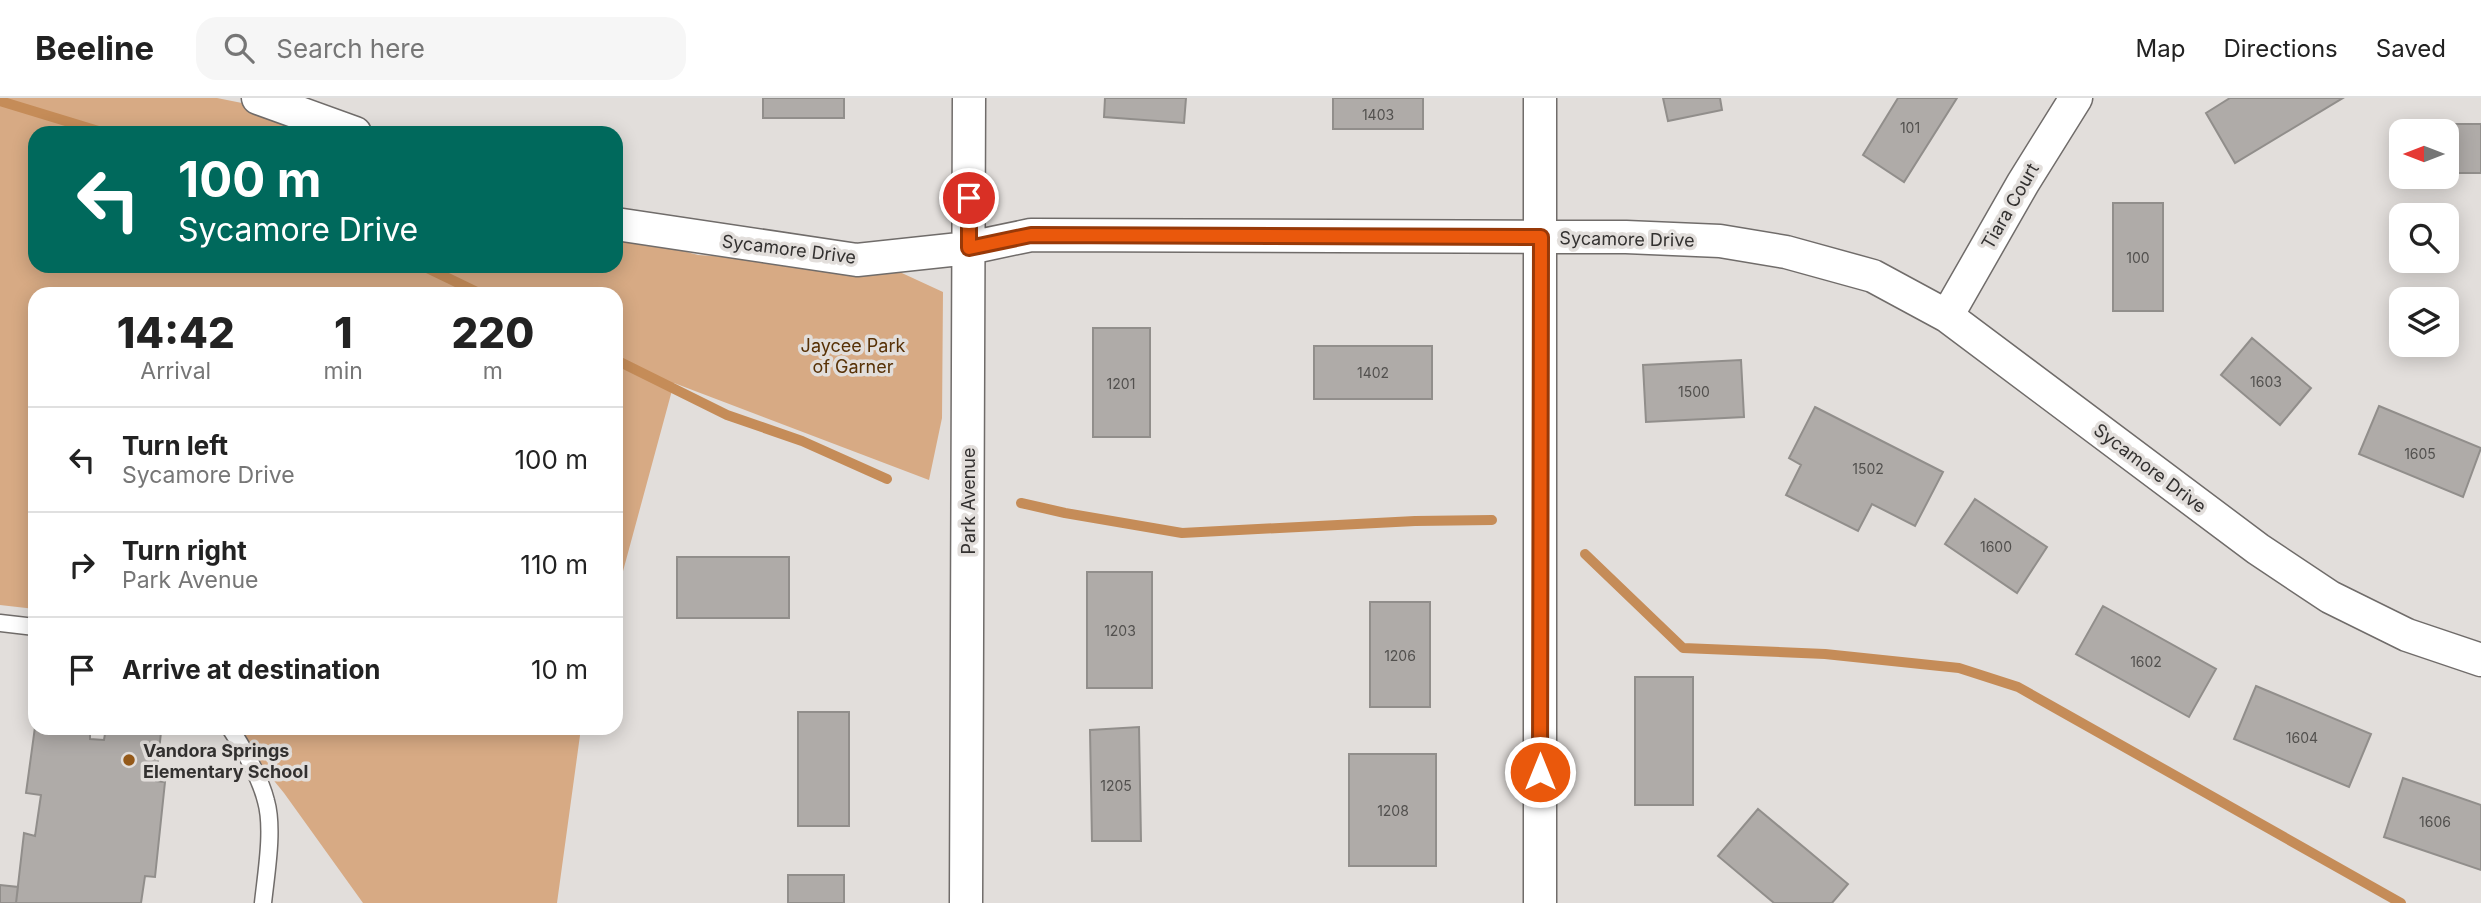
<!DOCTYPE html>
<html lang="en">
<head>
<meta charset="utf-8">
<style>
  body { margin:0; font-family:Inter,sans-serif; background:#f6f6f6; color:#222; height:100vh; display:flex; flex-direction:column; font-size:26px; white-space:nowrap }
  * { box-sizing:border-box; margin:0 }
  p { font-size:23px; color:#767676 }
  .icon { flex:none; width:38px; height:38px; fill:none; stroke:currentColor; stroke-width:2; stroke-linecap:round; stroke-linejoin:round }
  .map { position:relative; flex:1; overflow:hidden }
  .side { position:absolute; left:28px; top:189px; width:595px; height:448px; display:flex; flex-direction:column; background:#fff; border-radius:21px; box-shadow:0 4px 18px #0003 }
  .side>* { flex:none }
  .guide { position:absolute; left:28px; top:28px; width:595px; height:147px; border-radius:21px; box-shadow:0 4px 18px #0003; background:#00695c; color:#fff; overflow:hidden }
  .needle { width:46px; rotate:270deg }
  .tools { position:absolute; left:2389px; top:21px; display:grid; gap:14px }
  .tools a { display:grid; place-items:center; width:70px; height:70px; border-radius:14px; background:#fff; box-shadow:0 4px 18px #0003; font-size:35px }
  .pin { position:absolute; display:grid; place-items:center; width:60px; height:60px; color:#fff; margin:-30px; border:4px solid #fff; border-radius:50%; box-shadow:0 2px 7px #0007 }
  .me { position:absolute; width:77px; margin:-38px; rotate:0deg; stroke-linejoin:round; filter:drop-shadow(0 0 5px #0008) }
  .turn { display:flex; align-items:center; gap:24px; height:147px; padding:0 35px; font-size:32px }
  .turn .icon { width:91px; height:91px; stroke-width:2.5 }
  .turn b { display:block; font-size:49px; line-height:60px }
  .eta { display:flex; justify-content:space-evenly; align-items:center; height:119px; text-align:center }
  .eta b { font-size:42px; font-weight:800; line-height:49px }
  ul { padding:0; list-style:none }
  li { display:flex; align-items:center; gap:21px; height:105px; padding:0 35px; border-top:2px solid #e0e0e0 }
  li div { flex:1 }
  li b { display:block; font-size:26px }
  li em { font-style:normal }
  header { display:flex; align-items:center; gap:42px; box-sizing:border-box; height:98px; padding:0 35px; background:#fff; border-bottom:2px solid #e0e0e0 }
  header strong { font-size:33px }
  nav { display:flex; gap:38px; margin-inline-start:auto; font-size:24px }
  .search { width:490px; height:63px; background:#f6f6f6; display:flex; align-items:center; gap:18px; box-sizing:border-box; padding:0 24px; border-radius:21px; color:#767676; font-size:26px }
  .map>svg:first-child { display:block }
  .green { fill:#d7aa84 }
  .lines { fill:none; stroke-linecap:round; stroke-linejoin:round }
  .stream { stroke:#c58c58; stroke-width:10 }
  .building { fill:#afaba8; stroke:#918e8b; stroke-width:2 }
  .lane-casing { stroke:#706c6a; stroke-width:19 }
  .street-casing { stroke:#706c6a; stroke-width:35 }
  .lane { stroke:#fff; stroke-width:16 }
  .street { stroke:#fff; stroke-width:32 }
  .route-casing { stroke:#983908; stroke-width:18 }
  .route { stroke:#ea580c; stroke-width:12 }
  .poi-dot { fill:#945919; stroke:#e2dedb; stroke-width:2.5 }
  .labels { text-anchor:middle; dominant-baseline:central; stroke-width:7; stroke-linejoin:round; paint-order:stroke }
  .number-label { font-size:14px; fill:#52504e }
  .street-label { font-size:18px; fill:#333130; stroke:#e2dedb }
  .park-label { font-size:18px; fill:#573106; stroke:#e2dedb }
  .poi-label { font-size:18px; font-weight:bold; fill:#333130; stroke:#e2dedb; text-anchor:start }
</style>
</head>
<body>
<header>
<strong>Beeline</strong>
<div class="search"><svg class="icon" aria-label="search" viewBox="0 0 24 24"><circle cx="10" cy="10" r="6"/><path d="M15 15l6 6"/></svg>Search here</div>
<nav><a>Map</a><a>Directions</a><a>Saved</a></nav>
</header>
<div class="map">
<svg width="2481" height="805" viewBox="0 0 2481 805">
  <rect width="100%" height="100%" fill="#e2dedb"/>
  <path class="green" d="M 0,0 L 217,0 L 242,5 L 308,35 L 35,35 L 35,168 L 616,168 L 616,143 L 654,145 L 698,157 L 891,170 L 943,194 L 942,320 L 929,382 L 674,285 L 616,499 L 616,196 L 35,196 L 35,511 L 0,507 Z
    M 231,630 L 581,630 L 557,805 L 363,805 L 284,695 Z"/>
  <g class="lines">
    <path class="stream" d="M 0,3 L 105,35
      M 423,168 L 481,196
      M 616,262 L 727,317 L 802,343 L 887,381
      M 1021,405 L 1065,415 L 1182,435 L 1415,423 L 1492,422
      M 1585,456 L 1683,550 L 1825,556 L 1959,570 L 2018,589 L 2401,805"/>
  </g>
  <path class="building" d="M 763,0 L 844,0 L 844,20 L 763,20 Z
    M 1105,0 L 1186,0 L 1184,25 L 1104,19 Z
    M 1333,0 L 1423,0 L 1423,31 L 1333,31 Z
    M 1663,0 L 1720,0 L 1722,12 L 1668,23 Z
    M 1898,0 L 1957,0 L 1904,84 L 1863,57 Z
    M 2230,0 L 2343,0 L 2235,65 L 2206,15 Z
    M 2423,26 L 2481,26 L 2481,75 L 2446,75 L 2446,33 L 2423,33 Z
    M 2113,105 L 2163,105 L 2163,213 L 2113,213 Z
    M 1093,230 L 1150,230 L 1150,339 L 1093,339 Z
    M 2252,240 L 2311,290 L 2280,327 L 2221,277 Z
    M 1314,248 L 1432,248 L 1432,301 L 1314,301 Z
    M 1741,262 L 1744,319 L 1646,324 L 1643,267 Z
    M 2379,308 L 2481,350 L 2463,399 L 2359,356 Z
    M 1815,309 L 1943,374 L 1915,428 L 1872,406 L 1858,433 L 1786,397 L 1801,367 L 1789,360 Z
    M 1975,401 L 2047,449 L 2017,495 L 1945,446 Z
    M 677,459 L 789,459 L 789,520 L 677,520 Z
    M 1087,474 L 1152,474 L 1152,590 L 1087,590 Z
    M 1370,504 L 1430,504 L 1430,609 L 1370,609 Z
    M 2103,508 L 2216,571 L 2189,619 L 2076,556 Z
    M 1635,579 L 1693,579 L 1693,707 L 1635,707 Z
    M 2256,588 L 2371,636 L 2349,689 L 2234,641 Z
    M 798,614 L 849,614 L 849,728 L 798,728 Z
    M 35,629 L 90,630 L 90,641 L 104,642 L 106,630 L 161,634 L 156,683 L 165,684 L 155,779 L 145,778 L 141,805 L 16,805 L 24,735 L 35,738 L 41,697 L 26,695 Z
    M 1139,629 L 1141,743 L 1092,743 L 1090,632 Z
    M 1349,656 L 1436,656 L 1436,768 L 1349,768 Z
    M 2403,680 L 2481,707 L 2481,772 L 2384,739 Z
    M 1758,711 L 1848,786 L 1832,805 L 1774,805 L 1718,758 Z
    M 788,777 L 844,777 L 844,805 L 788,805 Z
    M 0,787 L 18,789 L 16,805 L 0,805 Z"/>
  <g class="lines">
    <defs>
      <path id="lane" d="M 0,525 L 35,529
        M 230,630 C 243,650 260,679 266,703 C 274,731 266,776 263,805"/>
      <path id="street" d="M 258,0 L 355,35
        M 1540,0 L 1540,805
        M 616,126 L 857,162 L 969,150 L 1031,137 L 1626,139 L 1720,143 L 1786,154 L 1873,178 L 1947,218 L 2258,451 L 2330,499 L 2407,537 L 2481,562
        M 1947,218 L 2023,85 L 2076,0
        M 966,805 L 969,0"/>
    </defs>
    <use href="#lane" class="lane-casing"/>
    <use href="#street" class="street-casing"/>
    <use href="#lane" class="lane"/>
    <use href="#street" class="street"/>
  </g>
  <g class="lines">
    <defs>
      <path id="route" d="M 969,100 L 969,150 L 1031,137 L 1541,139 L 1540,674"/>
    </defs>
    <use href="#route" class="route-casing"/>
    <use href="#route" class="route"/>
  </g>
  <circle class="poi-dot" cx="129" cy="662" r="7"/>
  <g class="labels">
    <g class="number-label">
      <text x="1378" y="16">1403</text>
      <text x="1910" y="29">101</text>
      <text x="2138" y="159">100</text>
      <text x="1373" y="274">1402</text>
      <text x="2266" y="283">1603</text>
      <text x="1121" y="285">1201</text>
      <text x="1694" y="293">1500</text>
      <text x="2420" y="355">1605</text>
      <text x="1868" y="370">1502</text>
      <text x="1996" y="448">1600</text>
      <text x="1120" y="532">1203</text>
      <text x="1400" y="557">1206</text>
      <text x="2146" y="563">1602</text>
      <text x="2302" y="639">1604</text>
      <text x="1116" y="687">1205</text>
      <text x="1393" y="712">1208</text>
      <text x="2435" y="723">1606</text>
    </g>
    <g class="street-label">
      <text transform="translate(2010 108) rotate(-60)">Tiara Court</text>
      <text transform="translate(1627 141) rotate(1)">Sycamore Drive</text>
      <text transform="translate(789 151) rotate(7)">Sycamore Drive</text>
      <text transform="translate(2150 370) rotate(37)">Sycamore Drive</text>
      <text transform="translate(968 403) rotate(-90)">Park Avenue</text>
    </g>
    <g class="park-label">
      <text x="853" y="247">Jaycee Park<tspan x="853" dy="21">of Garner</tspan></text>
    </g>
    <g class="poi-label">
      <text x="143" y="652">Vandora Springs<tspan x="143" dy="21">Elementary School</tspan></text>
    </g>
  </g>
</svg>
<div class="tools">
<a><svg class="needle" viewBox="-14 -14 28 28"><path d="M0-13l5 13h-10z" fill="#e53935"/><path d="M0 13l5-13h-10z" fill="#767676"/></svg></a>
<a><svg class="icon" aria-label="search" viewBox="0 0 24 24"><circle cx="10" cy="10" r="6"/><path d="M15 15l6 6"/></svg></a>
<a><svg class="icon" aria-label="layers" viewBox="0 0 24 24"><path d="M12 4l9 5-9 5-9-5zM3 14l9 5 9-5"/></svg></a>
</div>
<div class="pin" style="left:969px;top:100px;background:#d93025"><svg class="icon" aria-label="arrive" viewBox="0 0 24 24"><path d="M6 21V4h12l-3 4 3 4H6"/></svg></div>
<svg class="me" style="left:1540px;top:674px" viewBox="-20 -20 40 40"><circle r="17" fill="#ea580c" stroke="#fff" stroke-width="3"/><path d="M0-11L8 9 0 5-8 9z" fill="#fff"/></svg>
<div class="guide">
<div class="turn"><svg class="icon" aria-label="left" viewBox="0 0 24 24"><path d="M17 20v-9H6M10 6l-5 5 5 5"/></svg><div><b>100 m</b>Sycamore Drive</div></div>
</div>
<section class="side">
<div class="eta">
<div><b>14:42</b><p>Arrival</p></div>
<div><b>1</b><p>min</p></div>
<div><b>220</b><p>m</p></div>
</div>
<ul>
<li><svg class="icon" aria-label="left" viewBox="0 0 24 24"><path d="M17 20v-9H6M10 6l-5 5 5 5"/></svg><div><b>Turn left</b><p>Sycamore Drive</p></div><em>100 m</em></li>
<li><svg class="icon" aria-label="right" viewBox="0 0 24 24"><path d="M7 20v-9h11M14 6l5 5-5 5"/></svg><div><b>Turn right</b><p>Park Avenue</p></div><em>110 m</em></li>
<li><svg class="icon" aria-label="arrive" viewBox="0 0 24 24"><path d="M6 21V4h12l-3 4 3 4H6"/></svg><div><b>Arrive at destination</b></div><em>10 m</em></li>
</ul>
</section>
</div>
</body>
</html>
